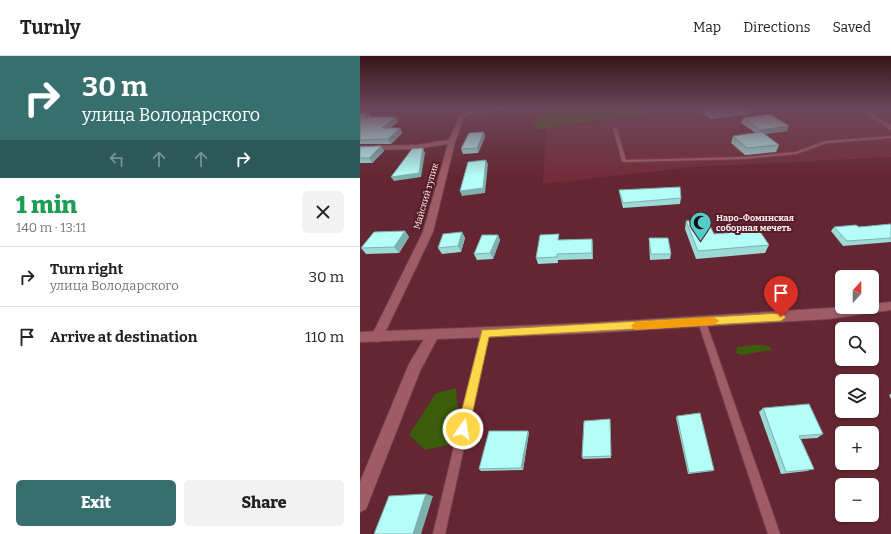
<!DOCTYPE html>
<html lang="en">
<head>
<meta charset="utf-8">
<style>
  body { margin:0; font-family:Bitter,serif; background:#f2f2f2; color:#202124; height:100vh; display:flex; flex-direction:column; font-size:15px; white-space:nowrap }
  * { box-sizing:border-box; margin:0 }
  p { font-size:13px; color:#757577 }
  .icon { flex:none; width:22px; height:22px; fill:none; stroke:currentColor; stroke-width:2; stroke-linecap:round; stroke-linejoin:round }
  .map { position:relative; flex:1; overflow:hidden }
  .panel { display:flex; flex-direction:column; background:#fff; width:360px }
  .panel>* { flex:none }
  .banner { background:#376e6e; color:#fff; overflow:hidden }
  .needle { width:26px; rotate:21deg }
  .buttons { position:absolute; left:475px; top:214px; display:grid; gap:8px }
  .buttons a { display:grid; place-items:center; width:44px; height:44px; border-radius:6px; background:#fff; box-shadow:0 1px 3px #0004; font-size:20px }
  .pin { position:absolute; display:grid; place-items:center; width:34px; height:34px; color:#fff; margin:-41px -17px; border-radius:50% 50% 50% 0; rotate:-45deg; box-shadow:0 0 4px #0007 }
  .pin .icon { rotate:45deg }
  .me { position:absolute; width:44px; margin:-22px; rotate:13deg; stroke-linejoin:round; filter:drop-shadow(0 0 3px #0008) }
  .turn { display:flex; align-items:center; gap:14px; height:84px; padding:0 16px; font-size:18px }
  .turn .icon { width:52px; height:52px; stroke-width:2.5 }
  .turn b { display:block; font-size:28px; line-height:34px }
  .lanes { display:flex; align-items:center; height:38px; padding:0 16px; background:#0003; justify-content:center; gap:20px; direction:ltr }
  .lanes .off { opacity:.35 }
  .round { display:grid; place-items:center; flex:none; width:42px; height:42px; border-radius:6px; background:#f2f2f2 }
  .head { display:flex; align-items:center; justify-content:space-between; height:68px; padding:0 16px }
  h1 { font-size:24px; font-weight:800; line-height:30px; color:#1e9e55 }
  .cta { display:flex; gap:8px; margin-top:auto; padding:8px 16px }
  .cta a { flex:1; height:46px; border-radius:6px; background:#376e6e; color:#fff; font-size:16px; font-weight:800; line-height:46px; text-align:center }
  .cta a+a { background:#f2f2f2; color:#202124 }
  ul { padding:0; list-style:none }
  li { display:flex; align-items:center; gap:12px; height:60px; padding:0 16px; border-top:1px solid #e0e0e0 }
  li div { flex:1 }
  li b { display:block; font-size:15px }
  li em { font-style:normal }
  header { display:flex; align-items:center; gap:24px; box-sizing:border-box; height:56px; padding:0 20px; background:#fff; border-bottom:1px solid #e0e0e0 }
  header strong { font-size:19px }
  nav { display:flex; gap:22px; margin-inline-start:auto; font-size:14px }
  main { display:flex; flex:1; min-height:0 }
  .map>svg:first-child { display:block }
  .built { fill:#732d3a }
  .green { fill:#3b5d0c }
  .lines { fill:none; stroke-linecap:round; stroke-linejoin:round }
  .service-casing { stroke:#71414d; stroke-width:2 }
  .minor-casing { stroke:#71414d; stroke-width:2 }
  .secondary-casing { stroke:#71414d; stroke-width:2 }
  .service { fill:#a05c66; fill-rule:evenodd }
  .minor { fill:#a05c66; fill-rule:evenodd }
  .secondary { fill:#a05c66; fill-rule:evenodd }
  .wall { fill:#9bdad5 }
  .shaded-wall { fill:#7eb1ae }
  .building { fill:#b4fdf8; stroke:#7eb1ae }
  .route { fill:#ffd54a; stroke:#a68a30 }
  .slow { fill:#f59e0b }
  .labels { text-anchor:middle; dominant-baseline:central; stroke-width:4; stroke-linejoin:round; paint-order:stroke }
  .far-street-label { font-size:9px; fill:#faf1f2; stroke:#581b28 }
  .far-poi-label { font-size:9px; font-weight:bold; fill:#faf1f2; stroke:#581b28; text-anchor:start }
</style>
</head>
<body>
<header>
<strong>Turnly</strong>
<nav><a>Map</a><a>Directions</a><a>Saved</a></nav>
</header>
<main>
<section class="panel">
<div class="banner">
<div class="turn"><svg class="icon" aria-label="right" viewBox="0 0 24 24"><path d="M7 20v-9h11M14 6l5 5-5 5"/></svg><div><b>30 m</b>улица Володарского</div></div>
<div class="lanes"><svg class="icon off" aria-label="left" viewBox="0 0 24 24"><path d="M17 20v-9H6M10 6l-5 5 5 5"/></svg><svg class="icon off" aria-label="ahead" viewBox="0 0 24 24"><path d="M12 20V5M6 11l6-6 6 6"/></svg><svg class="icon off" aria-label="ahead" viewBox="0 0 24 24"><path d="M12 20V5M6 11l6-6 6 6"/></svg><svg class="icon" aria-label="right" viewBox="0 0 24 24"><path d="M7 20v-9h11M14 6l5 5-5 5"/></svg></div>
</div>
<div class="head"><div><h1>1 min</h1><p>140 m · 13:11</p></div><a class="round"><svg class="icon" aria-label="close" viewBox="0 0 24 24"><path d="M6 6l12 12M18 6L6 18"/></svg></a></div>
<ul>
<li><svg class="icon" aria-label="right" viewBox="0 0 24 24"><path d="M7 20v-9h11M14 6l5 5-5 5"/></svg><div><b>Turn right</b><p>улица Володарского</p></div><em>30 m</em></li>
<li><svg class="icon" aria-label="arrive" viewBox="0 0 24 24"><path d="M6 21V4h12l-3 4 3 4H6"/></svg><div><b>Arrive at destination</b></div><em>110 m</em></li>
</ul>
<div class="cta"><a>Exit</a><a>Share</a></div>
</section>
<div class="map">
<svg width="531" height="478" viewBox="0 0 531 478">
  <rect width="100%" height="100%" fill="#642632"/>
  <path class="built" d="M 288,53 L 531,53 L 531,101 L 335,111 L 183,128 L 186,72 L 292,62 Z"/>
  <path class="green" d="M 202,53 L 284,53 L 282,61 L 232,65 L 177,74 L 173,65 L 180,57 Z
    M 396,289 L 409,290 L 412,294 L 381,299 L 376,297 L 377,291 Z
    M 96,332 L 98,357 L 88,389 L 65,394 L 49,379 L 76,337 Z"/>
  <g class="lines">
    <defs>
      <path id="service" d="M 255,72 L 257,73 L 266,104 L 384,101 L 435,96 L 466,85 L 531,80 L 531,82 L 467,87 L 436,98 L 384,103 L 264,106 L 262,105 L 253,73 Z
        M 342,263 L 345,264 L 346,266 L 420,478 L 408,478 L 338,266 L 339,264 Z
        M 125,274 L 128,275 L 129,277 L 85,478 L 73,478 L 121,277 L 122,275 Z"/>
      <path id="minor" d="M 115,53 L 145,53 L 116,57 L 104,61 L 95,86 L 73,176 L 21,285 L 17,286 L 13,285 L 11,281 L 63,176 L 88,88 L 56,93 L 0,94 L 0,90 L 56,89 L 89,84 L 100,59 Z
        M 504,53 L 510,53 L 514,59 L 531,69 L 531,74 L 510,61 Z
        M 73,274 L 77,275 L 79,279 L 60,315 L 6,453 L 0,456 L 0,426 L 49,308 L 69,275 Z"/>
      <path id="secondary" d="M 531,246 L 531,254 L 468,263 L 230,277 L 0,286 L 0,276 L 230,267 L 487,251 L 512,251 L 512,248 Z"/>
    </defs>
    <use href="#service" class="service-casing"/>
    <use href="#minor" class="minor-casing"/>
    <use href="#secondary" class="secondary-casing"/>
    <use href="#service" class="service"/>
    <use href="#minor" class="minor"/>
    <use href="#secondary" class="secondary"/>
  </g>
  <path class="wall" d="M 338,53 L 391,53 L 390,58 L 351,63 Z
    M 0,57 L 12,61 L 38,66 L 30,72 L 40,72 L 42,77 L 31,88 L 0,88 Z
    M 383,62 L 427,75 L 405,78 L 419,89 L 416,96 L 385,99 L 371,87 L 373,80 L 396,77 L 381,67 Z
    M 124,76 L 125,81 L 118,97 L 103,98 L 101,93 Z
    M 21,90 L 24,95 L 12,107 L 0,107 L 0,91 Z
    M 259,134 L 321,142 L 320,148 L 263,152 L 260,140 Z
    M 326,165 L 354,178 L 409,189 L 405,197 L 336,203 L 325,173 Z
    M 531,168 L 531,186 L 483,190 L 471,175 L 474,171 L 499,171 Z
    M 45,175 L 49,181 L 39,197 L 6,198 L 1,192 Z
    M 102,176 L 105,182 L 101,196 L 82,198 L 78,192 Z
    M 138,179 L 140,184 L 133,203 L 117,204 L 114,198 Z
    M 289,182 L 311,198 L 310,203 L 290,204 L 289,188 Z
    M 232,183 L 233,203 L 198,204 L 198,207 L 178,208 L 176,202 L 200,184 Z
    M 531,338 L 531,343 L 529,339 Z
    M 403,352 L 463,378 L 457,382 L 441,383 L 454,413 L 447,415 L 421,418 L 399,356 Z
    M 317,360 L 354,414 L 353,415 L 328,418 L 316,362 Z
    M 250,363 L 251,402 L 223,403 L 222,401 Z
    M 486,373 L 507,377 L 483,377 L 482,375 Z
    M 169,376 L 163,414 L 121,415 L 119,413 Z"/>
  <path class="shaded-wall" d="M 362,53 L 391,53 L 390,58 L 351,63 L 353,54 Z
    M 9,57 L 12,61 L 4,61 Z
    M 36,61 L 38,66 L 24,76 L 22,72 Z
    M 429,70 L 427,75 L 399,79 L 400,74 Z
    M 40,72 L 42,77 L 31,88 L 28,83 Z
    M 124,76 L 125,81 L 118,97 L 117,92 Z
    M 21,90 L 24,95 L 12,107 L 9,102 Z
    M 63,92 L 65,97 L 61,121 L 34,125 L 31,121 Z
    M 126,104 L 128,108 L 125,137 L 102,140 L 100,135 Z
    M 45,175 L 49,181 L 39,197 L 34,191 Z
    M 102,176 L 105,182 L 101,196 L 98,190 Z
    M 138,179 L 140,184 L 133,203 L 130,197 Z
    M 232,183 L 233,189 L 233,203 L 232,197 Z
    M 168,375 L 169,376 L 163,414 L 161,412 Z
    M 66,438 L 73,440 L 61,478 L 53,478 Z"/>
  <path class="building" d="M 351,53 L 362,53 L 353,54 Z
    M 0,57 L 9,57 L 4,61 L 36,61 L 22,72 L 40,72 L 28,83 L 0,84 Z
    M 410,58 L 429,70 L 400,74 L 383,62 Z
    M 124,76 L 117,92 L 101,93 L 109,77 Z
    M 402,76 L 419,89 L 387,92 L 373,80 Z
    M 21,90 L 9,102 L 0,102 L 0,91 Z
    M 63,92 L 59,117 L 31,121 L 52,93 Z
    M 126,104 L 123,132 L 100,135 L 108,106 Z
    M 320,131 L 321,142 L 263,147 L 259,134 Z
    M 347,164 L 354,178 L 399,174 L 409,189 L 338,195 L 326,165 Z
    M 531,168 L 531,182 L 487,185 L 474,171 L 496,169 L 499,171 Z
    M 45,175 L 34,191 L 1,192 L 14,176 Z
    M 102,176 L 98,190 L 78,192 L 83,178 Z
    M 199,178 L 198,184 L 232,183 L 232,197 L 197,198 L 197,201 L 176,202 L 180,179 Z
    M 122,179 L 138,179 L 130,197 L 114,198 Z
    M 289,182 L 308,182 L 311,198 L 291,198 Z
    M 449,348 L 463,378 L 439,380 L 454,413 L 426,416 L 403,352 Z
    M 340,357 L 354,414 L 329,417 L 317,360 Z
    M 250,363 L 251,400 L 222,401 L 224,365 Z
    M 486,373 L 505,374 L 507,377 L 487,377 Z
    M 129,375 L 168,375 L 161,412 L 119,413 Z
    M 512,387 L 517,397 L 512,397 Z
    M 66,438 L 53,478 L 14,478 L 29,440 Z"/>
  <linearGradient id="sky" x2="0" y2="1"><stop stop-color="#37151c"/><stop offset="0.44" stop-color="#6c475a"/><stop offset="1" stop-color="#6c475a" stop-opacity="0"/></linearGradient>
  <rect width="531" height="120" fill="url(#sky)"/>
  <path class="route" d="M 421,257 L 426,261 L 421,265 L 129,281 L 109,373 L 107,378 L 103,380 L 99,378 L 97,373 L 122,274 Z"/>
  <path class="slow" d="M 354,261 L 359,265 L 354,269 L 275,274 L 271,270 L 275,266 Z"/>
  <defs>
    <symbol id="mosque-pin" viewBox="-11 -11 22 30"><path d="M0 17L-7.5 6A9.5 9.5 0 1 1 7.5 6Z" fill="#54cdc8" stroke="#581b28"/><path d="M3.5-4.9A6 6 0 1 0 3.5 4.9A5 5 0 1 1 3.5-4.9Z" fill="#111"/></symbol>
  </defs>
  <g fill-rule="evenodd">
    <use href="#mosque-pin" x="328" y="154" width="25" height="34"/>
  </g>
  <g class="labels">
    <g class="far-street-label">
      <text transform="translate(66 140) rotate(-74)">Майский тупик</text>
    </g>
    <g class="far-poi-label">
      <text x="356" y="162">Наро-Фоминская<tspan x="356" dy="10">соборная мечеть</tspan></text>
    </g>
  </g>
</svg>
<div class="buttons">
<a><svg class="needle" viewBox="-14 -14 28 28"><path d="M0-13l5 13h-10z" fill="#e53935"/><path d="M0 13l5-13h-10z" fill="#757577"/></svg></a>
<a><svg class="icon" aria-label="search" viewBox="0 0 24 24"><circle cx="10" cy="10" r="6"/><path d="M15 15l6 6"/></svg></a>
<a><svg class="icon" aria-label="layers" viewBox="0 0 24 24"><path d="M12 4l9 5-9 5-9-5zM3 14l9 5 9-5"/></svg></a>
<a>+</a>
<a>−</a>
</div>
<div class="pin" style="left:421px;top:261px;background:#d93025"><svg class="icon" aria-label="arrive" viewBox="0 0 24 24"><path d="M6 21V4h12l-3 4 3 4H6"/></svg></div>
<svg class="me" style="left:103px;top:373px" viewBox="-20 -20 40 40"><circle r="17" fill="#ffd54a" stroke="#fff" stroke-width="3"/><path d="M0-11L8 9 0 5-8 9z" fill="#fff"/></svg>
</div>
</main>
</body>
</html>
